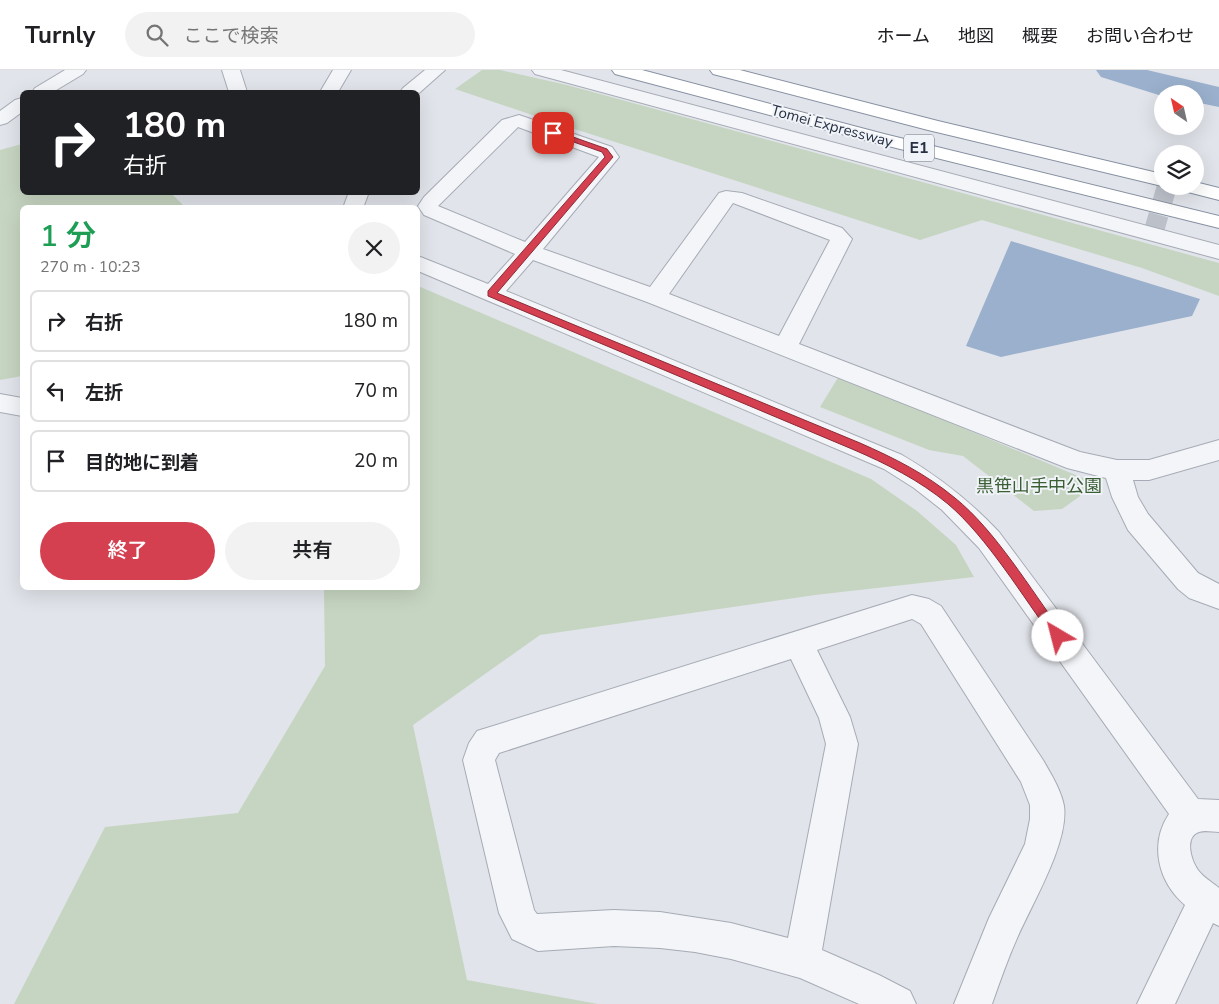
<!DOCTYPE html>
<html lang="ja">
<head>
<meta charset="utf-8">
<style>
  body { margin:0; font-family:"Nunito Sans","Noto Sans JP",sans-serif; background:#f2f2f2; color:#202124; height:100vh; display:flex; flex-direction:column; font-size:19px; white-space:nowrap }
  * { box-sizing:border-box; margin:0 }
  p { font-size:16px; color:#757577 }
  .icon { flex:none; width:28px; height:28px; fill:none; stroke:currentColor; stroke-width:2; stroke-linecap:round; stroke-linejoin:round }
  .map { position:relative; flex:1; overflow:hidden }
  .drawer { position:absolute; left:20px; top:135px; width:400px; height:385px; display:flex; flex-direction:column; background:#fff; border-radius:8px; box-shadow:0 5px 20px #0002 }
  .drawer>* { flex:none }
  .banner { position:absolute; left:20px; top:20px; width:400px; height:105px; border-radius:8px; box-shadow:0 5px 20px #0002; background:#202124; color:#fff; overflow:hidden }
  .needle { width:32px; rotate:326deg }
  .tools { position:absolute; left:1154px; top:15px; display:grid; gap:10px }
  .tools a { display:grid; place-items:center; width:50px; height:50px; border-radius:50%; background:#fff; box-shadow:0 5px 20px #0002; font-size:25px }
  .pin { position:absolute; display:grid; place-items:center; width:42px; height:42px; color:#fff; margin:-21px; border-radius:10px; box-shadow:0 2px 8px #0006 }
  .me { position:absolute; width:55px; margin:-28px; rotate:323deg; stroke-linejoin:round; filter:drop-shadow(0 0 4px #0008) }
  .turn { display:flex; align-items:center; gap:18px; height:105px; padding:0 20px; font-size:22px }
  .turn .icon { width:65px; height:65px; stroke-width:2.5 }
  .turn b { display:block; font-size:35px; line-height:42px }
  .round { display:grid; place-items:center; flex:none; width:52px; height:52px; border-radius:26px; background:#f2f2f2 }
  .head { display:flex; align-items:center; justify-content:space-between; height:85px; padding:0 20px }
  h1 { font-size:30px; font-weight:600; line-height:38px; color:#1e9e55 }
  .cta { display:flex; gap:10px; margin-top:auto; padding:10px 20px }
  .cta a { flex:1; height:58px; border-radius:30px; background:#d54051; color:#fff; font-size:20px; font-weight:600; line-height:58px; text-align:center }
  .cta a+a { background:#f2f2f2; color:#202124 }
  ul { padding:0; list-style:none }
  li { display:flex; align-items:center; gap:15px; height:62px; margin:0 10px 8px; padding:0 10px; border:2px solid #e0e0e0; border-radius:8px }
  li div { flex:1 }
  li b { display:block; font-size:19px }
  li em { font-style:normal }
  header { display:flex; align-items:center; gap:30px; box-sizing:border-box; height:70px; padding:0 25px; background:#fff; border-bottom:1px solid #e0e0e0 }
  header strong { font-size:24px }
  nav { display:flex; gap:28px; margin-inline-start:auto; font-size:18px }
  .search { width:350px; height:45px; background:#f2f2f2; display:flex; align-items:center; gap:12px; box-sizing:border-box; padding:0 18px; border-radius:28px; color:#757577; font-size:19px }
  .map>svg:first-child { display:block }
  .green { fill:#c6d5c1 }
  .water { fill:#9ab0cc }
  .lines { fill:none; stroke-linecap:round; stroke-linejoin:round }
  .river { fill:#9ab0cc; fill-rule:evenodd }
  .minor-tunnel { stroke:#bcc0c9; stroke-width:20; stroke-dasharray:20 10; stroke-linecap:butt }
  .minor-casing { stroke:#a6abb5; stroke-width:2 }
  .tertiary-casing { stroke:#a6abb5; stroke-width:2 }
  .motorway-casing { stroke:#8791a2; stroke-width:2 }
  .minor { fill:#f4f5f8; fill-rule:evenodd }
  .tertiary { fill:#f4f5f8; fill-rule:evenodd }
  .motorway { fill:#fff; fill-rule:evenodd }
  .route { fill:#d54051; stroke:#8a2a35 }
  .labels { text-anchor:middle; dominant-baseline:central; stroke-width:4; stroke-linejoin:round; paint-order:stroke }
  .far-street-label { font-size:15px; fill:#283143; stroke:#f0f3f7 }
  .shield { fill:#f0f3f7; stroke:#646b79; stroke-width:1 }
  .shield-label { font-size:16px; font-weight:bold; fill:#283143 }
  .park-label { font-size:18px; fill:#3b5f35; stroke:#f0f3f7 }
</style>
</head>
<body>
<header>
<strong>Turnly</strong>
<div class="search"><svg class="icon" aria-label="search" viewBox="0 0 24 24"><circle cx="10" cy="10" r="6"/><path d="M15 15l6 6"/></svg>ここで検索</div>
<nav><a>ホーム</a><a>地図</a><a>概要</a><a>お問い合わせ</a></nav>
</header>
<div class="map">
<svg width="1219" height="934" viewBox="0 0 1219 934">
  <rect width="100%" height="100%" fill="#e1e4ea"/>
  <path class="green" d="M 482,0 L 500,0 L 567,15 L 1219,193 L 1219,226 L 1142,198 L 982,150 L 920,170 L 556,53 L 455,19 Z
    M 22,74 L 22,122 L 171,123 L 185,137 L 22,138 L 22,306 L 0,310 L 0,80 Z
    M 418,216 L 871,409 L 917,441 L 956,475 L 974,507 L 815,525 L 540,565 L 413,655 L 467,910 L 598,934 L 14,934 L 105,757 L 238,743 L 325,596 L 324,518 L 418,518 Z
    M 839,306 L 1097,414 L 1062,439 L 1034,441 L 963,386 L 929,380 L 820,337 Z"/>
  <path class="water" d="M 1011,171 L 1200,229 L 1192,246 L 1001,287 L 966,276 Z"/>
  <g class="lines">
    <path class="river" d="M 1096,0 L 1147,0 L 1219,17 L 1219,37 L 1195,32 L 1195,24 L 1162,24 L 1162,26 L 1101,7 Z"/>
    <path class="minor-tunnel" d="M 1153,164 L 1167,116"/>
    <defs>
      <path id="minor" d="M 65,0 L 86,0 L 83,4 L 53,22 L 32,22 L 35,18 Z
        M 222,0 L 240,0 L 247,22 L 229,22 Z
        M 333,0 L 351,0 L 338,22 L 320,22 Z
        M 425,0 L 445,0 L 418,24 L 418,22 L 400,22 L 403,18 Z
        M 22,28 L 22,42 L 7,53 L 0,55 L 0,41 L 15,30 Z
        M 519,45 L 612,77 L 619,87 L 543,179 L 650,217 L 719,123 L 726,121 L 742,123 L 842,158 L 852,169 L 799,274 L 1080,382 L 1117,390 L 1149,390 L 1219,370 L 1219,390 L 1149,410 L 1133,410 L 1138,427 L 1148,444 L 1198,503 L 1219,514 L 1219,539 L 1189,528 L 1178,519 L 1128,460 L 1112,427 L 1106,408 L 1067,398 L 647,232 L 533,190 L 506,221 L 902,385 C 938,406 970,431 999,462 L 1198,729 L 1219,730 L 1219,762 C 1213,762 1205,760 1199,762 C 1184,767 1191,790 1198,800 C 1203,807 1212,812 1219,818 L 1219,856 L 1213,853 L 1175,934 L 1137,934 L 1185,835 C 1158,812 1149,774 1169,744 L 979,478 L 942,440 L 914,418 L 884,399 L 418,201 L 418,186 L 488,214 L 515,184 L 424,145 L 418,136 L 424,127 L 502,50 ZM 518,57 L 599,87 L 525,172 L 438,136 ZM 733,133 L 830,170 L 779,266 L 669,224 Z
        M 349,122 L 369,122 L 363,138 L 343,138 Z
        M 0,324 L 22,328 L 22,346 L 0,342 Z
        M 912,525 L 929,529 L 941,536 L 1043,690 C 1051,704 1061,720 1064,736 C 1069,772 1033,832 1018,866 C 1008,888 1000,911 992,934 L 954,934 L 989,848 L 1025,774 L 1030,749 L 1030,735 L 1021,712 L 921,554 L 912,549 L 817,580 L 850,647 L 858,674 L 822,880 L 879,905 L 910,921 L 916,934 L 859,934 L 800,908 L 731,889 L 695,882 L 660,878 L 614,876 L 538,881 L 512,869 L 499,843 L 463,690 L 469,673 L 477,661 ZM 791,589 L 819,648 L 826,674 L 788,868 L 731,853 L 660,842 L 614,840 L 537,844 L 534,840 L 495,690 L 499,683 Z"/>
      <path id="tertiary" d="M 532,0 L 561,0 L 1219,175 L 1219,189 L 535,4 Z"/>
      <path id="motorway" d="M 612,0 L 642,0 L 884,64 L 1219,146 L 1219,158 L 872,72 L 615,4 Z
        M 710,0 L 740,0 L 938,51 L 1162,104 L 1162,116 L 928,60 L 713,4 Z
        M 1195,112 L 1219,118 L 1219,130 L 1180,120 L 1177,116 L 1195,116 Z"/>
    </defs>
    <use href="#minor" class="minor-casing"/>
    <use href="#tertiary" class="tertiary-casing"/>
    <use href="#motorway" class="motorway-casing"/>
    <use href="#minor" class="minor"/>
    <use href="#tertiary" class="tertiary"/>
    <use href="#motorway" class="motorway"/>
  </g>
  <path class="route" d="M 551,61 L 556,61 L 607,79 L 613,87 L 497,223 L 860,373 C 894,388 926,404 955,428 C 995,460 1031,520 1062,562 L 1064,566 L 1062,569 L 1058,571 L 1054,569 C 1023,527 987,467 948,434 C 919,410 887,394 852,379 L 488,226 L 488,221 L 605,87 L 602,82 L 551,64 Z"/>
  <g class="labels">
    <g class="far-street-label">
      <text transform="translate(832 56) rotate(15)">Tomei Expressway</text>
    </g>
    <rect class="shield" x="904" y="64.5" width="30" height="27" rx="4"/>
    <g class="shield-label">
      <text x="919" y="78">E1</text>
    </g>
    <g class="park-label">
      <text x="1039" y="416">黒笹山手中公園</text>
    </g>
  </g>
</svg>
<div class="tools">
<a><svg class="needle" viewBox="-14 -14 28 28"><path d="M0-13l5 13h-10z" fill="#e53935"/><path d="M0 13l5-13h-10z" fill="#757577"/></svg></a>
<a><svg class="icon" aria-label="layers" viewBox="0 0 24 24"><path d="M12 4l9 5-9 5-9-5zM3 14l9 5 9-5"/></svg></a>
</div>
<div class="pin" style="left:553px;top:63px;background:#d93025"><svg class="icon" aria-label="arrive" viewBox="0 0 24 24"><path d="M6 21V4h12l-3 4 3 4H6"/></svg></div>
<svg class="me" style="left:1058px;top:566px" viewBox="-20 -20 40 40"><circle r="19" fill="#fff"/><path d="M0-13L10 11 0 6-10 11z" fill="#d54051"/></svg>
<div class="banner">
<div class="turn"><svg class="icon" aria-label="right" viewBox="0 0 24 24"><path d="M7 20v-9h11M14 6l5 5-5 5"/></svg><div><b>180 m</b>右折</div></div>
</div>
<section class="drawer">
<div class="head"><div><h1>1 分</h1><p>270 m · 10:23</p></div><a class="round"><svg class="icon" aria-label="close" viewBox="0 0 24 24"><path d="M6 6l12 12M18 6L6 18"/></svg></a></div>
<ul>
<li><svg class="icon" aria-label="right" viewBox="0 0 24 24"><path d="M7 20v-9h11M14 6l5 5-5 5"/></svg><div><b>右折</b></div><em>180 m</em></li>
<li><svg class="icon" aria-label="left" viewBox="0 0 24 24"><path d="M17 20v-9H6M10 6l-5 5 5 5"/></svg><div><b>左折</b></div><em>70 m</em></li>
<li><svg class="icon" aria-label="arrive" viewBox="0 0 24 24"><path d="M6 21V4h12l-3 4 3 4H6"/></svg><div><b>目的地に到着</b></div><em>20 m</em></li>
</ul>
<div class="cta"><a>終了</a><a>共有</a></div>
</section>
</div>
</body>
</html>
